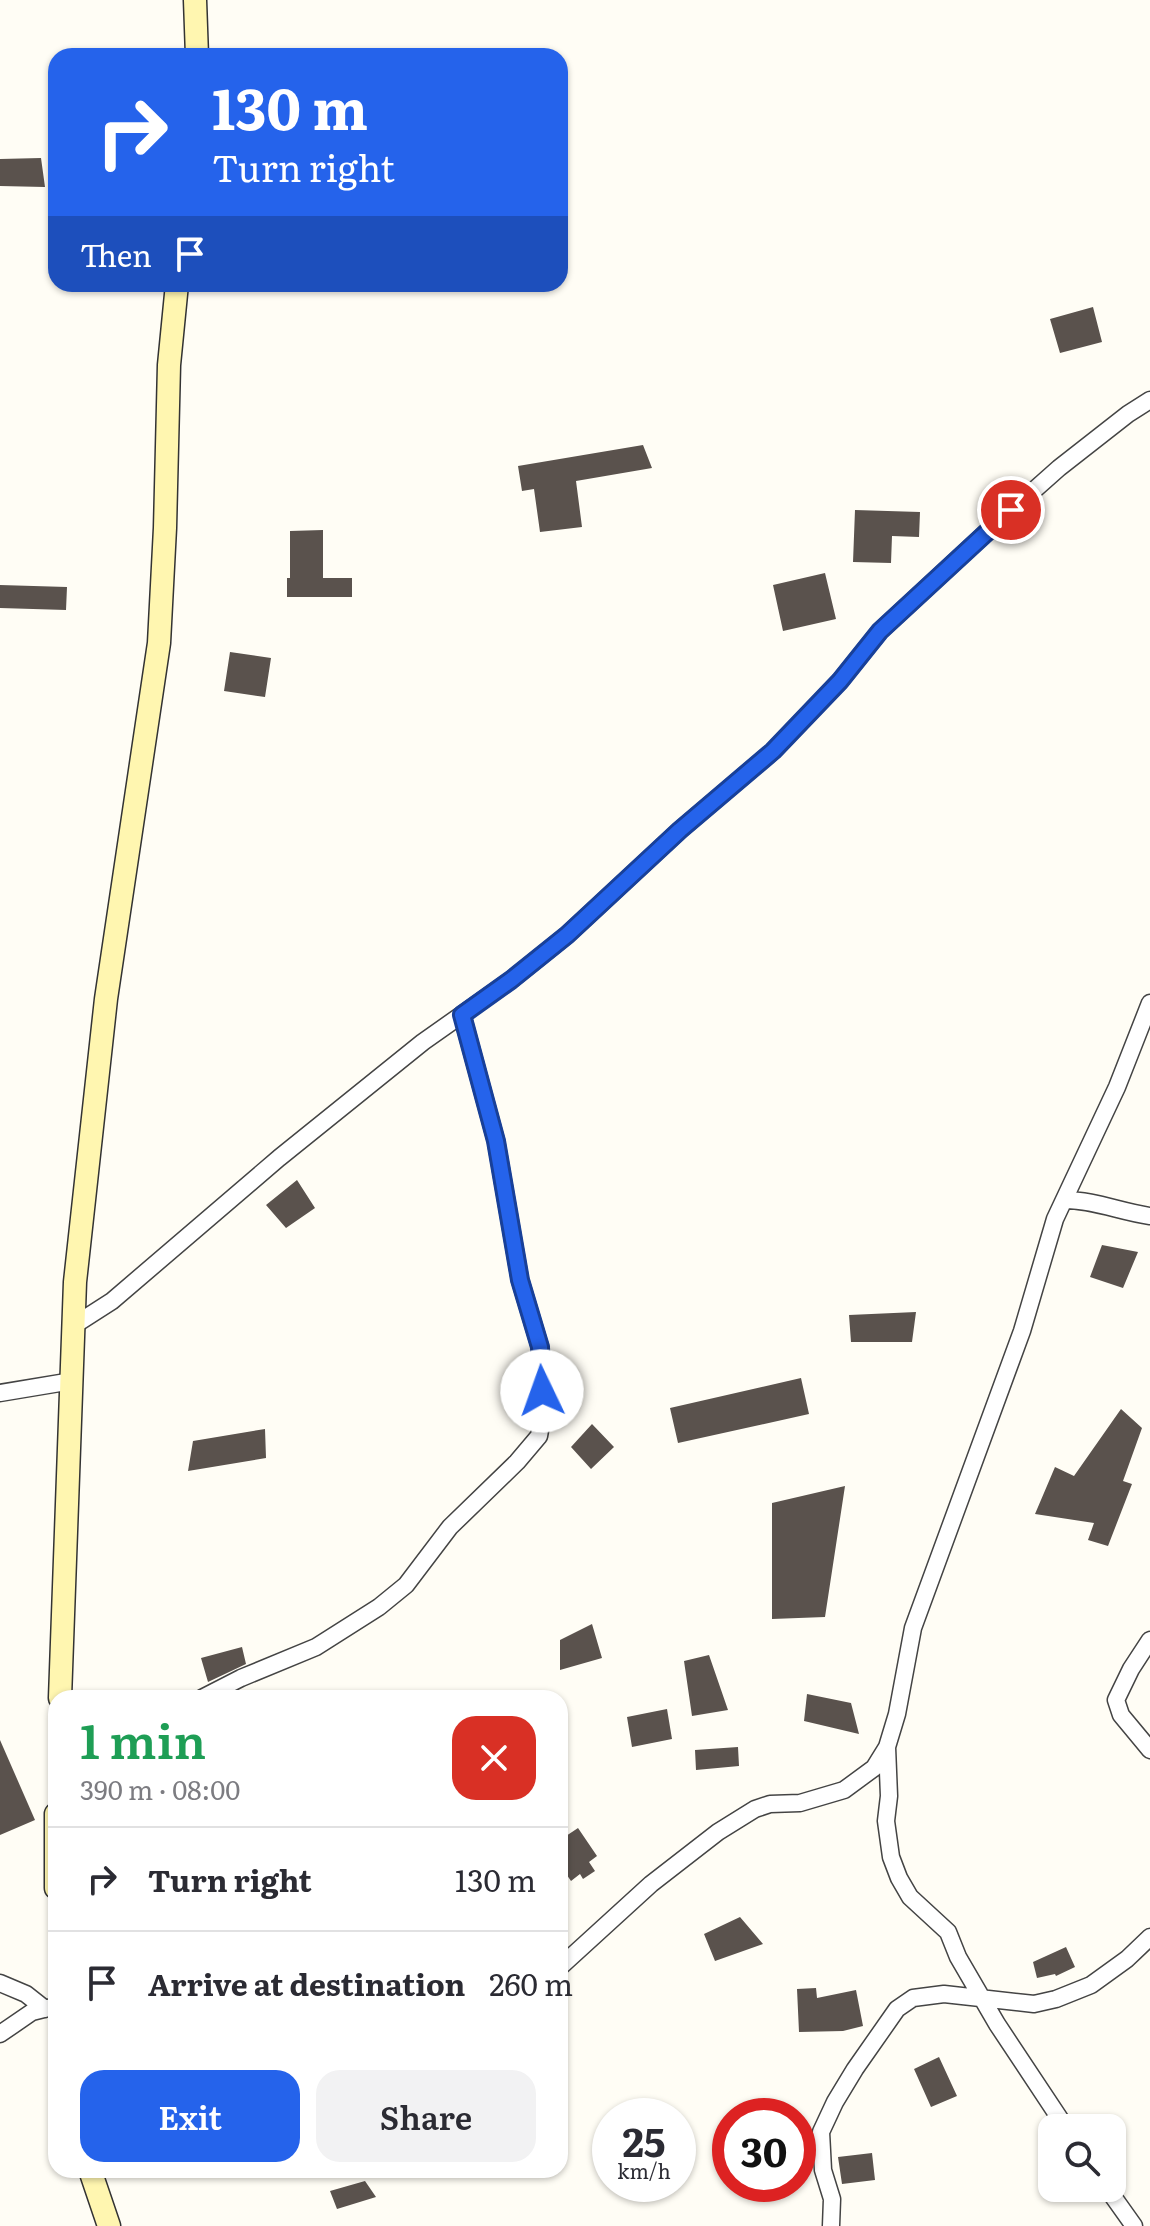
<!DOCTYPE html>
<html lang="en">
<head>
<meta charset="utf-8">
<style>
  body { margin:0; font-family:Literata,serif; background:#f2f2f3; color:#2b2b33; height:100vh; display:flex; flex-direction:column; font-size:30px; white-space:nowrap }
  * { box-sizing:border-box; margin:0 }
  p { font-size:26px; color:#7c7c81 }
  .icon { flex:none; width:44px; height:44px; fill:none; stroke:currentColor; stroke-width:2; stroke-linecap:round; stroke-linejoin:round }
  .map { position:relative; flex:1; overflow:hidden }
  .panel { position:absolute; left:48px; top:1690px; width:520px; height:488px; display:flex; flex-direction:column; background:#fff; border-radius:24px; box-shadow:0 2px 6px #0004 }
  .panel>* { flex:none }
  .guide { position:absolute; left:48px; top:48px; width:520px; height:244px; border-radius:24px; box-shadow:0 2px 6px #0004; background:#2563eb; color:#fff; overflow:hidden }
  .buttons { position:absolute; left:1038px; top:2114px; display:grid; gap:16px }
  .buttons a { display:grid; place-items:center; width:88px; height:88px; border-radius:16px; background:#fff; box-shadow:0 2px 6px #0004; font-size:40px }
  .speed { position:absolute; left:592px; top:2098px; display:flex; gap:16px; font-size:40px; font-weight:700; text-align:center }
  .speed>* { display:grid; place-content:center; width:104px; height:104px; border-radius:50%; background:#fff; box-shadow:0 2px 6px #0004; line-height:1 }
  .speed small { font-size:20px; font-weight:400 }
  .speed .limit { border:12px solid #d22; background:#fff; color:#111 }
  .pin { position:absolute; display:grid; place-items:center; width:68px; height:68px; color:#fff; margin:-34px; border:4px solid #fff; border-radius:50%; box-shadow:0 2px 8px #0007 }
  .me { position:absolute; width:88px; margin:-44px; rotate:357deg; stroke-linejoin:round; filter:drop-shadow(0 0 6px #0008) }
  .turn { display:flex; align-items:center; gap:28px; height:168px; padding:0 32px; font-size:36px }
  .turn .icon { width:104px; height:104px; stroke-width:2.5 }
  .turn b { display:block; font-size:56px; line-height:68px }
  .then { display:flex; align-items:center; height:76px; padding:0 32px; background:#0003; gap:16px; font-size:30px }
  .round { display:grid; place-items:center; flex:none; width:84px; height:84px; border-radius:24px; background:#f2f2f3 }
  .headline { display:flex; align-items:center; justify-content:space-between; height:136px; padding:0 32px }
  h1 { font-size:48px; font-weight:600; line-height:60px; color:#1e9e55 }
  .action { display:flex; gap:16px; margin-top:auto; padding:16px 32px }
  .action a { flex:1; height:92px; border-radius:24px; background:#2563eb; color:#fff; font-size:32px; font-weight:600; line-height:92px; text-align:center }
  .action a+a { background:#f2f2f3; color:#2b2b33 }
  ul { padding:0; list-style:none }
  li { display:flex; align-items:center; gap:24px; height:104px; padding:0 32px; border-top:2px solid #e1e1e2 }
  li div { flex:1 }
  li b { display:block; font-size:30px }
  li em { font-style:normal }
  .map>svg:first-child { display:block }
  .building { fill:#5a524d }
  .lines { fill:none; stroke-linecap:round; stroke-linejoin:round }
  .street-casing { stroke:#444; stroke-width:19 }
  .secondary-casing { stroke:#333; stroke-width:25 }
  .street { stroke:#fff; stroke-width:16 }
  .secondary { stroke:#fff6b0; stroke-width:22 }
  .route-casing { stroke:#184099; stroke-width:20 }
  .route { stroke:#2563eb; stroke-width:14 }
</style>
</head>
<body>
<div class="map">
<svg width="1150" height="2226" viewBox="0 0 1150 2226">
  <rect width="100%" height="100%" fill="#fffdf5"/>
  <path class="building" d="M 41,158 L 45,187 L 0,186 L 0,159 Z
    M 1093,307 L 1102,342 L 1060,353 L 1050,319 Z
    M 643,445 L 652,468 L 576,481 L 582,527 L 540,532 L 534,489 L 522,491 L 518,466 Z
    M 855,510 L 920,512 L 919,537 L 892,536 L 891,563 L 853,562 Z
    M 323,530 L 323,578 L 352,578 L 352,597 L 287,597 L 287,578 L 290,578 L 290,531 Z
    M 825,573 L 836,619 L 783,631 L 773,585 Z
    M 0,585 L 67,587 L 66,610 L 0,608 Z
    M 230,652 L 271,658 L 265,697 L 224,691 Z
    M 297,1180 L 315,1208 L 286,1228 L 266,1205 Z
    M 1102,1245 L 1138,1252 L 1123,1288 L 1090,1277 Z
    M 916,1312 L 912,1342 L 851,1342 L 849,1315 Z
    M 801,1378 L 809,1414 L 678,1443 L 670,1408 Z
    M 1121,1409 L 1142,1428 L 1123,1481 L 1132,1484 L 1108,1546 L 1088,1540 L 1094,1523 L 1035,1514 L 1055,1467 L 1074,1476 Z
    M 592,1424 L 614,1447 L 591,1469 L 571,1447 Z
    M 265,1429 L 266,1458 L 188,1471 L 193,1441 Z
    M 845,1486 L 825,1617 L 772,1619 L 772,1503 Z
    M 592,1624 L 602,1658 L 560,1670 L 560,1640 Z
    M 242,1647 L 246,1664 L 208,1682 L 201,1658 Z
    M 709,1655 L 728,1710 L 692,1716 L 684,1661 Z
    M 807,1694 L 851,1703 L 859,1734 L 804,1721 Z
    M 667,1709 L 672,1739 L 632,1747 L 627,1717 Z
    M 0,1740 L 35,1820 L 0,1835 Z
    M 738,1747 L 739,1766 L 696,1770 L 695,1750 Z
    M 578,1828 L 597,1856 L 589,1862 L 595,1871 L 583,1879 L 580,1874 L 571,1881 L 560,1865 L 560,1840 Z
    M 740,1917 L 763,1944 L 715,1961 L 704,1934 Z
    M 1066,1947 L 1075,1967 L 1056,1976 L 1055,1974 L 1037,1978 L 1033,1962 Z
    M 816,1988 L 817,1998 L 856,1990 L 863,2026 L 843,2031 L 799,2032 L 797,1989 Z
    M 939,2057 L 957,2096 L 931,2107 L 914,2069 Z
    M 872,2153 L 875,2180 L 842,2184 L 838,2157 Z
    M 365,2181 L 376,2197 L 337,2209 L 330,2191 Z"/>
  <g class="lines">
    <defs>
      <path id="street" d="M 1065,1200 C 1094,1200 1121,1212 1150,1216
        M 73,1326 L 112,1301 L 279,1158 L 423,1042 L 511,980 L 567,935 L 680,830 L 773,751 L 840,681 L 880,631 L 988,531 L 1059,468 L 1128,414 L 1150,400
        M 0,1393 L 72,1381
        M 1150,1640 L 1131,1669 L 1116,1700 L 1121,1715 L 1150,1750
        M 202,1698 L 241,1678 L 316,1647 L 379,1607 L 406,1585 L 450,1527 L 517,1462 L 539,1436 L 543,1413 L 540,1347 L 520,1280 L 496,1141 L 462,1015
        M 887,1747 L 889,1796 L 886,1821 L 891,1857 L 899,1878 L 910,1897 L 948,1932 L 958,1957 L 997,2024 L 1066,2128
        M 560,1967 L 651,1884 L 718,1832 L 755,1809 L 770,1804 L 800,1803 L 844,1790 L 874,1768 L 887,1747 L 897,1714 L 913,1628 L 1022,1331 L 1055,1219 L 1117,1087 L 1150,1003
        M 0,1983 L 26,1994 L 45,2009
        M 0,2034 L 32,2012 L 56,2006
        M 1107,2188 L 1134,2226
        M 831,2226 L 832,2199 L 823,2170 L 821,2132 L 835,2102 L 855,2069 L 897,2009 L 913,1998 L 944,1994 L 1034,2004 L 1056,1999 L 1091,1985 L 1127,1959 L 1150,1937"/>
      <path id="secondary" d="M 195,0 L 197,56
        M 60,1698 L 75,1282 L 106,999 L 159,643 L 165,528 L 169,365 L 177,284
        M 56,1814 L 56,1888
        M 90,2170 L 109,2226"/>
    </defs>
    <use href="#street" class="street-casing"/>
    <use href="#secondary" class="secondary-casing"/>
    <use href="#street" class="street"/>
    <use href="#secondary" class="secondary"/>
  </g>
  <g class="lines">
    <defs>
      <path id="route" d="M 542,1391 L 540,1347 L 520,1280 L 496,1141 L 462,1015 L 511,980 L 567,935 L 680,830 L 773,751 L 840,681 L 880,631 L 1011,510"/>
    </defs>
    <use href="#route" class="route-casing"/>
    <use href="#route" class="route"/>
  </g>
</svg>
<div class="buttons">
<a><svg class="icon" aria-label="search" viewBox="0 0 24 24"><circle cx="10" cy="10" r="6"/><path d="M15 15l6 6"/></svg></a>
</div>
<div class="speed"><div>25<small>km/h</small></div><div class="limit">30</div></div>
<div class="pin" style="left:1011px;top:510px;background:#d93025"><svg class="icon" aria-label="arrive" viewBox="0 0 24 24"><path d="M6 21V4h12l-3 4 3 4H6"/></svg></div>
<svg class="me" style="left:542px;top:1391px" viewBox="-20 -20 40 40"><circle r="19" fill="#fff"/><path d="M0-13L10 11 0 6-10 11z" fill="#2563eb"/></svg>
<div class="guide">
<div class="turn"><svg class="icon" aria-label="right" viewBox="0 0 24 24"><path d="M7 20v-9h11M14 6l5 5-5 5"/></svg><div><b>130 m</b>Turn right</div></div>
<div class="then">Then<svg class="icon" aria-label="arrive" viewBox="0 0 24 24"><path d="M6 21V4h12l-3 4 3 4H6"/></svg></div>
</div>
<section class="panel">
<div class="headline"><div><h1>1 min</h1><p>390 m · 08:00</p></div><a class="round" style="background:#d93025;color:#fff"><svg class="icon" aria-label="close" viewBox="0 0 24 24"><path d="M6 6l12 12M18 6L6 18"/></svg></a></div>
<ul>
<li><svg class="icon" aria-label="right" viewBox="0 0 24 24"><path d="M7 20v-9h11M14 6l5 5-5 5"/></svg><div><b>Turn right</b></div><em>130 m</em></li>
<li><svg class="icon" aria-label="arrive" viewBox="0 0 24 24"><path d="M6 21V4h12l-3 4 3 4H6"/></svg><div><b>Arrive at destination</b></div><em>260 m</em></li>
</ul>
<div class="action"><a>Exit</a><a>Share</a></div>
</section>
</div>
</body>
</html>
